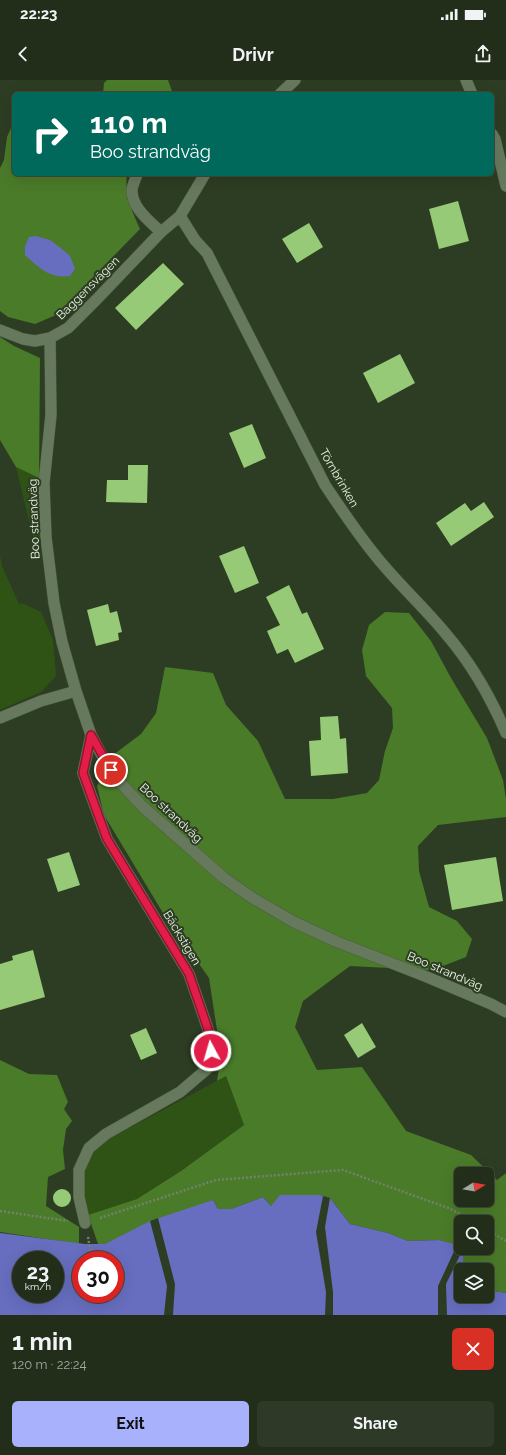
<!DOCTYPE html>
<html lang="en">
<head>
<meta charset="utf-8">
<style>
  body { margin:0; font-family:Raleway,sans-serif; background:#2e3a27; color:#f1f3f6; height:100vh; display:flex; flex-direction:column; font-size:15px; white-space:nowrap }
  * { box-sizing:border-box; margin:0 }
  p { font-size:13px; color:#a2a8a2 }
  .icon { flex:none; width:22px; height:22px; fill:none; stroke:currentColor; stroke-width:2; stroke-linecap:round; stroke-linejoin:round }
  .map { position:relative; height:1235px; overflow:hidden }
  .side { display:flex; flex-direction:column; background:#222e1a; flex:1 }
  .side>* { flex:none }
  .banner { position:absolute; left:12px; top:12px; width:482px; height:84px; border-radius:6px; box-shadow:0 4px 16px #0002,0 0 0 1px #3f4a39; background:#00695c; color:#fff; overflow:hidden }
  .needle { width:26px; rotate:79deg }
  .fabs { position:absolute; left:454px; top:1087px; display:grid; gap:8px }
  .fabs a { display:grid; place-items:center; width:40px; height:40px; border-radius:6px; background:#222e1a; box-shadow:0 4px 16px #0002,0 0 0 1px #3f4a39; font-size:20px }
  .speed { position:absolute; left:12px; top:1171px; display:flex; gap:8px; font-size:20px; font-weight:700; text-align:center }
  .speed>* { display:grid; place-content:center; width:52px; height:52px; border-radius:50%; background:#222e1a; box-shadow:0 4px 16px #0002,0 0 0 1px #3f4a39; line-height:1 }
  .speed small { font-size:10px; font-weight:400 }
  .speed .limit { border:6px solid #d22; background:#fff; color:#111 }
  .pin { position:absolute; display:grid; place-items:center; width:34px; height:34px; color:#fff; margin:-17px; border:2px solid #fff; border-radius:50%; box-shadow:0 1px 4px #0007 }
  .me { position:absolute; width:44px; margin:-22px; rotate:354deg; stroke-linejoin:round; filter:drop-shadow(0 0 3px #0008) }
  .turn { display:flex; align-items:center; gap:14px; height:84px; padding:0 12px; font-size:18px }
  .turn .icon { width:52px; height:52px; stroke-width:2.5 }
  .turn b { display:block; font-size:28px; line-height:34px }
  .round { display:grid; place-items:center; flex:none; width:42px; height:42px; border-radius:6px; background:#2e3a27 }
  .summary { display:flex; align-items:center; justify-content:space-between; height:68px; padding:0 12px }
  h1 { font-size:24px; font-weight:700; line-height:30px }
  .button { display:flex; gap:8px; margin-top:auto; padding:8px 12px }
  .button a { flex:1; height:46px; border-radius:6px; background:#a7b1fc; color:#111; font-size:16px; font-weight:700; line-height:46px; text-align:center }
  .button a+a { background:#2e3a27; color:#f1f3f6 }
  .status { display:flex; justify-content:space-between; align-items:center; height:28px; padding:0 20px; background:#222e1a; direction:ltr }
  .status svg { height:11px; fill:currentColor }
  header { display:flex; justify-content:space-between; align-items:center; height:52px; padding:0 12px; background:#222e1a; font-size:18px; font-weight:700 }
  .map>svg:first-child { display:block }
  .green { fill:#2e5314 }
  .forest { fill:#4a7b29; fill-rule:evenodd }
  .water { fill:#676ebf; fill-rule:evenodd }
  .pier { fill:#2d3d23 }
  .building { fill:#96ca77 }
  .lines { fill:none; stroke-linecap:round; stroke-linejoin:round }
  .minor-casing { stroke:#4d5b44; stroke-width:12 }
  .tertiary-casing { stroke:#4d5b44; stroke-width:12 }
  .path { stroke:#74826c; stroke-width:2.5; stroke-dasharray:2 2; stroke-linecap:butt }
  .minor { stroke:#66795d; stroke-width:11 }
  .tertiary { stroke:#66795d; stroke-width:11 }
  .route-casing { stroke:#92132f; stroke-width:10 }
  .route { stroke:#e11d48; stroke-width:7 }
  .labels { text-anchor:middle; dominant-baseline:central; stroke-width:4; stroke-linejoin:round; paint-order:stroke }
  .street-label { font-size:12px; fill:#ebf6e6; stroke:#2d3d23 }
</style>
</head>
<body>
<div class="status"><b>22:23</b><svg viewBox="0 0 49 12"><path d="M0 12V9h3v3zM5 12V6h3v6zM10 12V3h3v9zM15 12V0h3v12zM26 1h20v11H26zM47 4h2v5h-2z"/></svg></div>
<header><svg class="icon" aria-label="back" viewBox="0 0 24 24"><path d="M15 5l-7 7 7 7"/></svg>Drivr<svg class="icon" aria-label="share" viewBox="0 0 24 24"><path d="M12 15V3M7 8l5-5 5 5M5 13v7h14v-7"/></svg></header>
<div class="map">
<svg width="506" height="1235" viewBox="0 0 506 1235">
  <rect width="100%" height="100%" fill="#2d3d23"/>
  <path class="green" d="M 16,387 L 39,398 L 38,422 L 40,459 L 36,469 Z
    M 0,476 L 2,486 L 19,524 L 22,523 L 41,532 L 53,560 L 56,596 L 41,612 L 0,630 Z
    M 226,996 L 244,1045 L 181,1091 L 137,1119 L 88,1135 C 84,1115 80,1089 94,1071 C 97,1066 104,1063 109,1059 Z"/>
  <path class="forest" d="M 107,0 L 168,0 L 173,14 L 103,14 L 104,3 Z
    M 14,41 L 14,94 L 127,94 C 124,114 132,131 140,149 L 56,235 L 35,244 L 8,237 L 0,231 L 0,88 L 4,80 L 7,57 Z
    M 0,257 L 14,266 L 40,278 L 39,398 L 16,387 L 0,360 Z
    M 385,532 L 409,533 L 431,561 L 451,598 L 487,658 L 503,700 L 506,719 L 506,737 L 438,745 L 418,766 L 419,791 L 429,827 L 457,841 L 472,859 L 466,877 L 443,886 L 428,890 L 350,886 L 303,921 L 295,947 L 317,990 L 362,987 L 406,1051 L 471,1075 L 497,1100 L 506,1093 L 506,1213 L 487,1210 L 487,1190 L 463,1190 L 463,1169 L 462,1168 L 487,1168 L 487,1142 L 461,1142 L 461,1168 L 439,1160 L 408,1161 L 388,1153 L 350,1144 L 330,1118 L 320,1115 L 271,1126 L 263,1117 L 231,1129 L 218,1129 L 213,1120 L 105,1164 L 98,1164 L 88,1135 L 137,1119 L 181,1091 L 244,1045 L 226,996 L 217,1001 L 221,976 L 209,898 L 163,833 L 104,735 L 97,706 L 113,675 L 141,654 L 156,633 L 165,587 L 213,593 L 226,625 L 258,661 L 285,719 L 333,719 L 367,713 L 379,700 L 385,671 L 393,648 L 392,628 L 366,596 L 362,570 L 369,545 ZM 461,1094 L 487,1094 L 487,1120 L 461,1120 Z
    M 0,980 L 29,994 L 57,995 L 68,1022 L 64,1029 L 72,1041 L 66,1049 L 63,1070 L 65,1089 L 48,1097 L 46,1126 L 79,1147 L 79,1164 L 0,1152 Z"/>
  <path class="water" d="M 36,156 L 50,160 L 62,169 L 70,176 L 75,189 L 70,196 C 50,199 39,188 25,175 L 25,166 L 29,157 Z
    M 280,1115 L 320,1115 L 330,1118 L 350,1144 L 388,1153 L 408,1161 L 439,1160 L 457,1165 L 463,1169 L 463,1190 L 461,1190 L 461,1216 L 487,1216 L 487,1210 L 506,1213 L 506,1235 L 0,1235 L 0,1153 L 85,1164 L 105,1164 L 150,1141 L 213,1120 L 218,1129 L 231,1129 L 263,1117 L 271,1126 ZM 21,1180 L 55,1180 L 55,1214 L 21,1214 ZM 81,1180 L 115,1180 L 115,1214 L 81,1214 Z"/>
  <path class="pier" d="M 323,1116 L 330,1118 L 325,1147 L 333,1212 L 333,1235 L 325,1235 L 326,1212 L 316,1152 Z
    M 158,1138 L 175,1204 L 173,1235 L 164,1235 L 167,1206 L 150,1141 Z
    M 457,1165 L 463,1169 L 446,1204 L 447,1235 L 438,1235 L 438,1206 Z"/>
  <path class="building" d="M 458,121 L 469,161 L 439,169 L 429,129 Z
    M 309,143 L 323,167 L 297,183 L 282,159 Z
    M 163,183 L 184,204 L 136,250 L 115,228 Z
    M 400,274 L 415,303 L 378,323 L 363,293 Z
    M 252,344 L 266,378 L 244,388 L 229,353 Z
    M 128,385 L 148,385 L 147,423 L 106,422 L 107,400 L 128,400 Z
    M 484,422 L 494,437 L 451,466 L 436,443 L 465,423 L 471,431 Z
    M 244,466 L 259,503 L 235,513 L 219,476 Z
    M 289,505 L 302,534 L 307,532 L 324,569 L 295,583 L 288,569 L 277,574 L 267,551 L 280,545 L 266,517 Z
    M 108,524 L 110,533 L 117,531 L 122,552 L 118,553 L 119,560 L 96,566 L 87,530 Z
    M 338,636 L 340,659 L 346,658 L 348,693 L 311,696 L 309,661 L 321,660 L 320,637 Z
    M 69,772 L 80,805 L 58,812 L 47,779 Z
    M 496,777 L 503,821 L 452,830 L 444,785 Z
    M 33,870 L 45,917 L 0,930 L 0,884 L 13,880 L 12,876 Z
    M 362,943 L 376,967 L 358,978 L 344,955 Z
    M 146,948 L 157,973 L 141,980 L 130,955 Z
    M53 1118a9 9 0 1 1 18 0a9 9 0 1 1-18 0Z"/>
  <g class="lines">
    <defs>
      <path id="minor" d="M 466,0 L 472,14
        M 492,54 L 495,59 L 506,106
        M 137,94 C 136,98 133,104 132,109 C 131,127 149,141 161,152
        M 180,136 L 195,160 L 207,173 L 325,405 C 341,429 357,453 375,475 C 397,503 424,527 446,554 C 471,583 491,618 506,653
        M 0,250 L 23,259 L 35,261 L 50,258 L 68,248 L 96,220 L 161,152 L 180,136 L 205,94
        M 50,258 L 51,335 L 44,403 L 46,457 L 54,523 L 62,562 L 76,611 L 91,655 L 105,681 L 117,699 L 142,726 L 224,798 L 251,817 L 294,842 L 335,861 L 427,897 L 491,924 L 506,932
        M 0,638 L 41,621 L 76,611
        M 85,1143 L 79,1117 L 79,1090 L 89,1068 L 106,1054 L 180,1012 L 207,989 L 211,971 L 210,955 L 189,894 L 107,759 L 83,693 L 91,655"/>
      <path id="tertiary" d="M 280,14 L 295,0"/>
    </defs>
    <use href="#minor" class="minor-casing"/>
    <use href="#tertiary" class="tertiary-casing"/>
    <path class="path" d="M 0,1131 L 68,1141
      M 100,1138 L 216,1100 L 343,1090 L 451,1129 L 473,1142
      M 487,1150 L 506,1161
      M 88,1157 L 92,1180"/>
    <use href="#minor" class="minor"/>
    <use href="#tertiary" class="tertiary"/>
  </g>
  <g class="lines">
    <defs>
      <path id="route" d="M 111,690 L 91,655 L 83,693 L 107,759 L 189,894 L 210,955 L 211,971"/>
    </defs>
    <use href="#route" class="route-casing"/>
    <use href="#route" class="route"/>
  </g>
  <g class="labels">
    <g class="street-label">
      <text transform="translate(88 208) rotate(-45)">Baggensvägen</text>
      <text transform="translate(339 398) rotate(60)">Törnbrinken</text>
      <text transform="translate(34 439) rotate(-92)">Boo strandväg</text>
      <text transform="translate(171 733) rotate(43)">Boo strandväg</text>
      <text transform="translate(182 858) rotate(59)">Bäckstigen</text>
      <text transform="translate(445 891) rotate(23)">Boo strandväg</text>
    </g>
  </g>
</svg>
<div class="fabs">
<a><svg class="needle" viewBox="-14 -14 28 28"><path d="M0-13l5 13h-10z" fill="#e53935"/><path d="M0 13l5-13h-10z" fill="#a2a8a2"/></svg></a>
<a><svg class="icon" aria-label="search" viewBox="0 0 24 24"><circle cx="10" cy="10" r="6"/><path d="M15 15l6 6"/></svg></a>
<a><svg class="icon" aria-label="layers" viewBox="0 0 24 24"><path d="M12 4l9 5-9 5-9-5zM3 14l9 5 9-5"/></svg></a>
</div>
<div class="speed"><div>23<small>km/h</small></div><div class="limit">30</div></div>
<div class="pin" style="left:111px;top:690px;background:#d93025"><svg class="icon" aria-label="arrive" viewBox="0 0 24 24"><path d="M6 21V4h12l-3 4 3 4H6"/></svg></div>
<svg class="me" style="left:211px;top:971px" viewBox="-20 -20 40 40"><circle r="17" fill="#e11d48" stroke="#fff" stroke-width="3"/><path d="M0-11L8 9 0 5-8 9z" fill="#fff"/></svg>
<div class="banner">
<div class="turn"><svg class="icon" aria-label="right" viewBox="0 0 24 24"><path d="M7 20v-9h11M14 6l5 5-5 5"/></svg><div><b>110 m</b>Boo strandväg</div></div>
</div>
</div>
<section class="side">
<div class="summary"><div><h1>1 min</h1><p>120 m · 22:24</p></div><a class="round" style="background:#d93025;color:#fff"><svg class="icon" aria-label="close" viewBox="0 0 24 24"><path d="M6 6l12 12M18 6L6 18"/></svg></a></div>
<div class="button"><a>Exit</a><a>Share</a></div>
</section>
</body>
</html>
